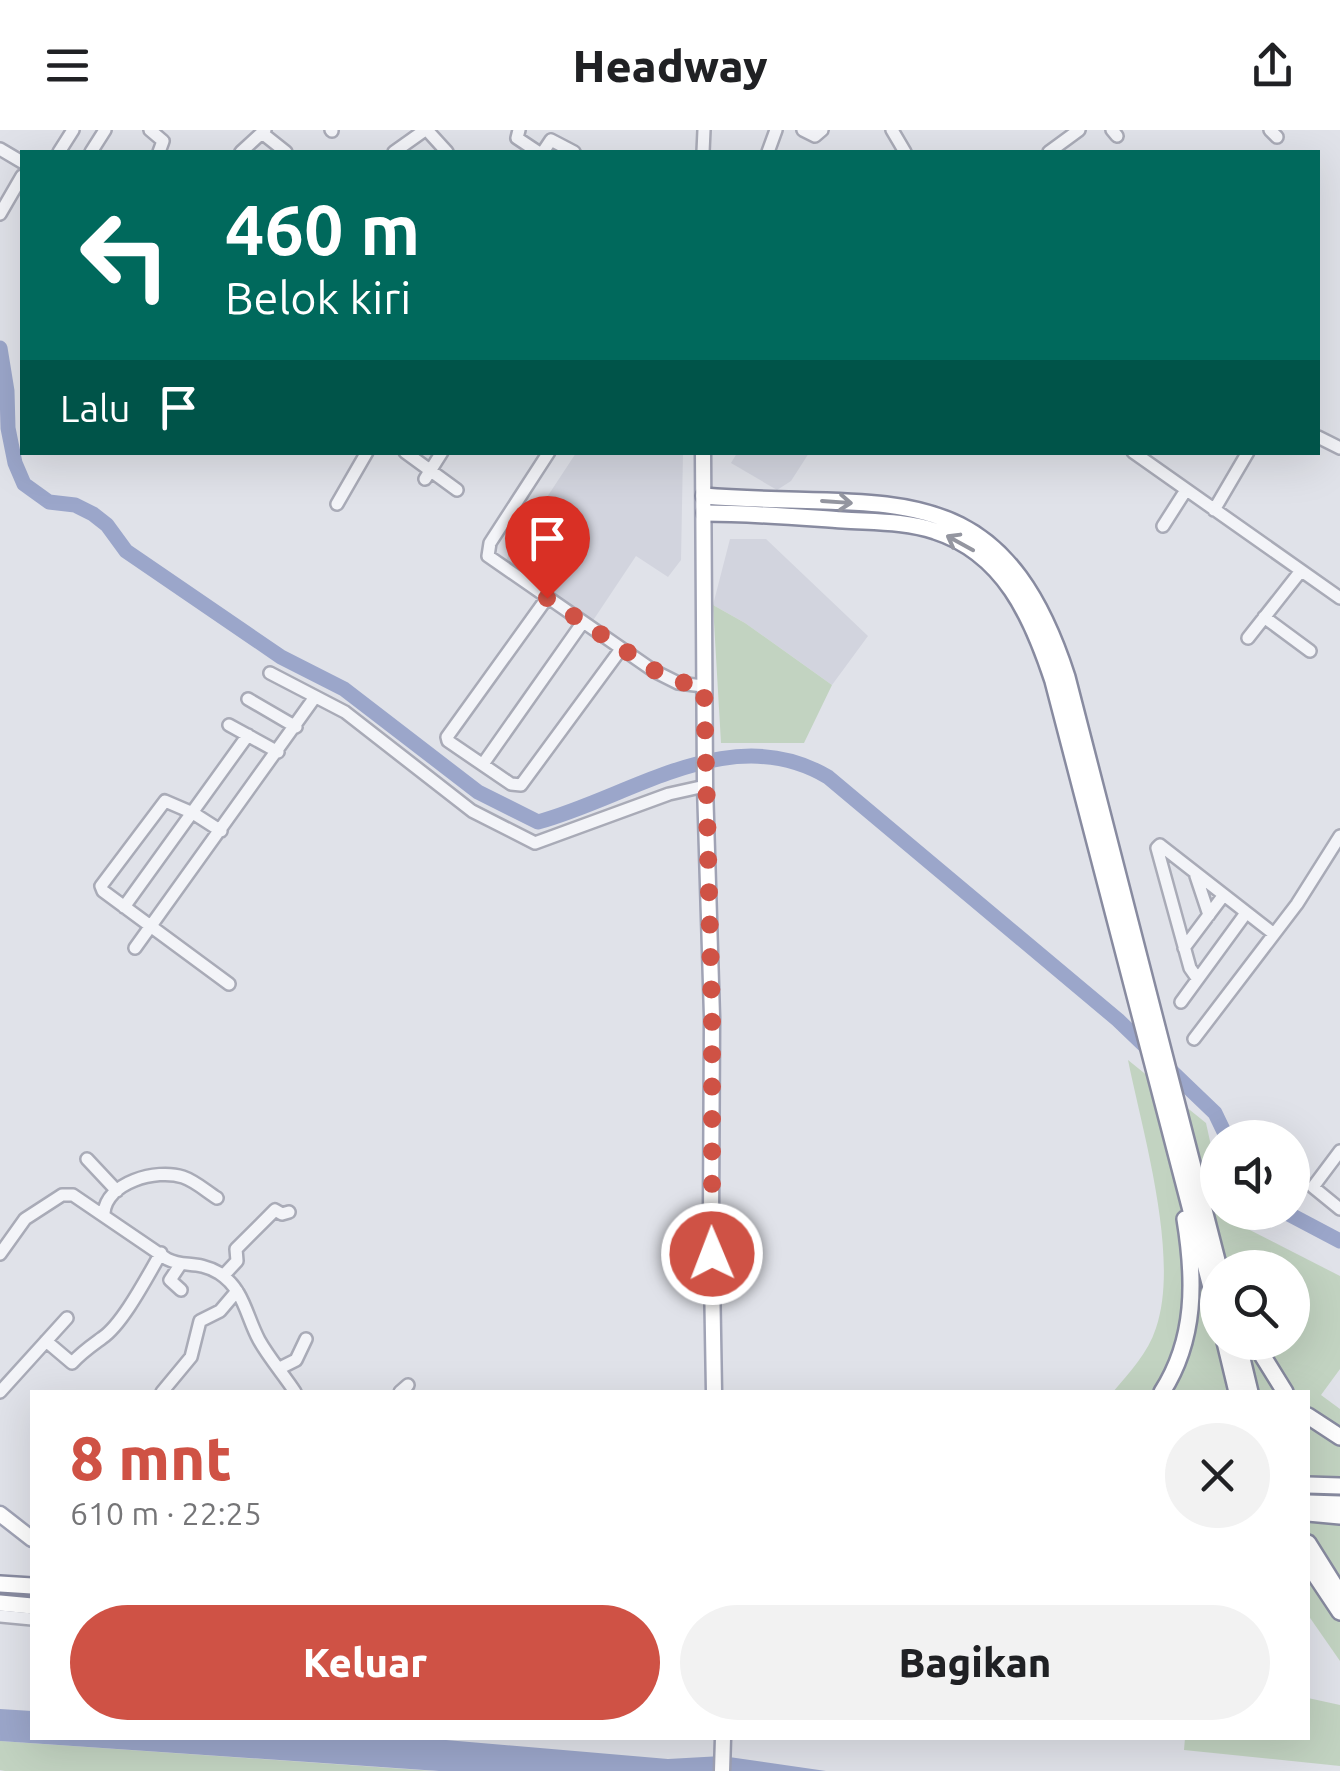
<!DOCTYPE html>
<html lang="id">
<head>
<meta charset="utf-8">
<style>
  body { margin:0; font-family:Ubuntu,sans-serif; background:#f2f2f2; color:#202124; height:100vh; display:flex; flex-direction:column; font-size:38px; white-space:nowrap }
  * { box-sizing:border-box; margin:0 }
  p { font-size:32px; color:#757577 }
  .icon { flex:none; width:55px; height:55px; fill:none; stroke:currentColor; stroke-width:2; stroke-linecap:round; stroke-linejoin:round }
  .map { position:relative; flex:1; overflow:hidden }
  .panel { position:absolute; left:30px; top:1260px; width:1280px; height:350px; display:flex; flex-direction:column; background:#fff; border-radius:0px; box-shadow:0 10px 40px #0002 }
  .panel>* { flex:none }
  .hud { position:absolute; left:20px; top:20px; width:1300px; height:305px; border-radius:0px; box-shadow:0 10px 40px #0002; background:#00695c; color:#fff; overflow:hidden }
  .tools { position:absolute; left:1200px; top:990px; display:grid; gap:20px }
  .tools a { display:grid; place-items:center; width:110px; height:110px; border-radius:50%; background:#fff; box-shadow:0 10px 40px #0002; font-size:50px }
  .pin { position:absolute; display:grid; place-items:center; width:85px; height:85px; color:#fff; margin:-102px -42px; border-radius:50% 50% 50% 0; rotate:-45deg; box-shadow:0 0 10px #0007 }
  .pin .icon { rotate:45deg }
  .me { position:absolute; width:110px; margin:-55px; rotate:359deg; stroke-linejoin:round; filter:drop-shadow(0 0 8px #0008) }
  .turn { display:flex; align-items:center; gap:35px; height:210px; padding:0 40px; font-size:45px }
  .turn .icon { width:130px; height:130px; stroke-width:2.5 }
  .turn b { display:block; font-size:70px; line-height:85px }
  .then { display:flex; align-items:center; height:95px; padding:0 40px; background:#0003; gap:20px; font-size:38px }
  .round { display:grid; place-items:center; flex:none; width:105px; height:105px; border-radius:52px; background:#f2f2f2 }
  .summary { display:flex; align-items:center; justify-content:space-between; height:170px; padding:0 40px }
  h1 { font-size:60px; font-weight:800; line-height:75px; color:#cf5245 }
  .primary-button { display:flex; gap:20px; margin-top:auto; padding:20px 40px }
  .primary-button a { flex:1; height:115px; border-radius:60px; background:#cf5245; color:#fff; font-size:40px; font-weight:800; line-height:115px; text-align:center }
  .primary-button a+a { background:#f2f2f2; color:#202124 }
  header { display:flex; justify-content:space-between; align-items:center; height:130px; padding:0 40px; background:#fff; font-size:45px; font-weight:800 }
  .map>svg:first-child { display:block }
  .built { fill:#d2d4de }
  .green { fill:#c2d3c1; fill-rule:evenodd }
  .water { fill:#9ba6ca }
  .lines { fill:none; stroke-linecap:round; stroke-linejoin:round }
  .river { stroke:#9ba6ca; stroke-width:15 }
  .minor-casing { stroke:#a9abb7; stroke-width:16 }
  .major-casing { stroke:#a0a3b5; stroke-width:19 }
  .highway-casing { stroke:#888ba0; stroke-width:20 }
  .minor { stroke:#f3f4f8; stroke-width:11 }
  .major { stroke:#fff; stroke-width:14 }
  .highway { stroke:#fff; stroke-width:15 }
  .oneway { stroke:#9496a0 }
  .route { stroke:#cf5245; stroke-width:18; stroke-dasharray:0 32.4 }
</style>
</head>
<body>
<header><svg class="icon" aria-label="menu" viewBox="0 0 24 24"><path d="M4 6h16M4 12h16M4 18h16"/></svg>Headway<svg class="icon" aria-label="share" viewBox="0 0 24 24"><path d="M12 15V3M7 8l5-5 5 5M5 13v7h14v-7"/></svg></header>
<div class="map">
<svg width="1340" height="1641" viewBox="0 0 1340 1641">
  <rect width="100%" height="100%" fill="#e0e2e9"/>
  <path class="built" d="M 576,323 L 683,323 L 681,430 L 668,447 L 636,426 L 592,492 L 503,434 Z
    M 737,323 L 737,322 L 809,323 L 791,351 L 777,360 L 731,333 Z
    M 730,409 L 766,409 L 868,506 L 832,555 L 745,493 L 713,475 Z"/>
  <path class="green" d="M 713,475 L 745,493 L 832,555 L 804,613 L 721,613 Z
    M 1128,930 L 1206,993 L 1217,1043 L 1218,1082 L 1229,1083 L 1236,1093 L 1340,1146 L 1340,1239 L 1321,1265 L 1340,1279 L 1340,1531 L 1308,1485 L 1308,1262 L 1113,1262 C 1129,1243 1148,1223 1156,1198 C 1180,1127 1143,1004 1128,930 ZM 1218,1138 L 1292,1138 L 1292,1212 L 1218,1212 Z
    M 1308,1568 L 1340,1575 L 1340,1636 L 1184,1620 L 1185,1608 L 1308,1608 Z
    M 0,1611 L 434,1641 L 5,1641 L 0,1640 Z"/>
  <path class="water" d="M 0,1579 L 32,1581 L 32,1608 L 423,1608 L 668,1629 L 722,1626 L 826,1641 L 439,1641 L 0,1611 Z"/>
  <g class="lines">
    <path class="river" d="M 0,218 L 7,261 L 8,298 L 15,333 L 24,354 L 49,372 L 75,375 L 93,384 L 107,395 L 126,421 L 281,527 L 344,559 L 478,662 L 538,692 C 631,667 731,589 828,647 L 1118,890 L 1215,983 L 1227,1008
      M 1285,1082 L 1340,1111"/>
    <defs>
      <path id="minor" d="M 150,0 L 163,11 L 159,22
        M 331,0 L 332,1
        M 427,0 L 447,22
        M 519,0 L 517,8 L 538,22
        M 803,0 L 815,6 L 822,0
        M 892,0 L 905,22
        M 1112,0 L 1117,6
        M 1270,0 L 1277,7
        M 262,3 L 286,22
        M 0,19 L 22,32
        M 59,22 L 73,0
        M 91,22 L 105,0
        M 241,22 L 265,0
        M 394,22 L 425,0
        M 543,22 L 551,10 L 574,22
        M 703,22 L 704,0
        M 768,22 L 776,0
        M 1049,22 L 1079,0
        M 0,84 L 22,46
        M 1318,307 L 1340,318
        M 405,322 L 457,360
        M 549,322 L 490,413 L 488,426 L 654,541 L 678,553 L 703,556
        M 1133,322 L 1340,468
        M 425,349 L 442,322
        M 337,374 L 367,322
        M 1214,380 L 1248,322
        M 1163,396 L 1186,360
        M 547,468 L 447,607 L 448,611 L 511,654 L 521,655 L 621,519
        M 1264,487 L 1310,521
        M 1248,508 L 1300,442
        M 270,543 L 345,582 L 472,681 L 535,713 L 669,664 L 705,656
        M 248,569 L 296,597
        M 229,595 L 278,622
        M 483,634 L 583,492
        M 221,701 L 193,683 L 165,671 L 101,756 L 103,761 L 229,854
        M 1160,715 L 1274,804
        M 1160,715 L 1157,718 L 1190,838 L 1197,848
        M 1196,746 L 1209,785
        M 124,777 L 248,605
        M 135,818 L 315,567
        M 1184,818 L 1223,766
        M 1181,872 L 1246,783
        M 1194,909 L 1297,774 L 1340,706
        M 1340,1021 L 1313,1057 L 1340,1079
        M 87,1029 L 117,1061
        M 104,1083 C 106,1053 156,1038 183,1047 C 195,1051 206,1061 217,1068
        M 0,1124 L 25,1089 L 62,1065 L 73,1065 L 167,1129 C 184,1138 197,1130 219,1143 C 244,1159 246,1186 259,1210 C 269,1228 284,1245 295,1262
        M 180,1135 L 170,1150 L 181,1160
        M 223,1146 L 237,1131 L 236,1119 L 275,1080 L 282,1084 L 289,1082
        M 46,1211 L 72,1233 C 82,1222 91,1216 102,1208 C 123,1194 148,1145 161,1123
        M 280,1238 L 296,1230 L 306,1209
        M 0,1262 L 67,1188
        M 162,1262 L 191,1227 L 200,1191 L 220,1181 L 237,1161
        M 400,1262 L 408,1255
        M 0,1486 L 32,1489"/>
      <path id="major" d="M 703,322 L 705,656 L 712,887 L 711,1087 L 714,1262
        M 0,1384 L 32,1409
        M 722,1641 L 723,1608"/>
      <path id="highway" d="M 704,366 C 885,381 999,336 1067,547 L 1219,1138
        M 705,383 C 751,383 798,387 843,390 C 873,392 906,391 935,401 C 1004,423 1032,487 1053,551 L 1218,1184
        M 1225,1212 L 1237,1262
        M 1238,1212 L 1250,1262
        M 1254,1212 L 1285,1262
        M 1162,1262 C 1196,1209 1195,1150 1185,1089
        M 1308,1286 L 1340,1307
        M 1308,1355 L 1340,1356
        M 1308,1373 L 1340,1374
        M 1308,1383 L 1340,1386
        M 1308,1413 L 1340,1464
        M 1308,1434 L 1340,1482
        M 0,1454 L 32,1456
        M 0,1473 L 32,1476"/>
    </defs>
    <use href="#minor" class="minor-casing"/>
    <use href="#major" class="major-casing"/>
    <use href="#highway" class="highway-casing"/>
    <use href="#minor" class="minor"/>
    <use href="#major" class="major"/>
    <use href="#highway" class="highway"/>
  </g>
  <defs><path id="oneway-shaft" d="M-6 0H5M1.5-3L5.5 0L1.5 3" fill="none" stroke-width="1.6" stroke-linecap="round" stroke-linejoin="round" transform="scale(2.5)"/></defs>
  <g class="oneway">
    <use href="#oneway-shaft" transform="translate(837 372) rotate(4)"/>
    <use href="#oneway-shaft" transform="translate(960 413) rotate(-151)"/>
  </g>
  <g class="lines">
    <path class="route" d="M 547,468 L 669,550 L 704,556 L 712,888 L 712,1124"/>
  </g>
</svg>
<div class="tools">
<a><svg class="icon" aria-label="sound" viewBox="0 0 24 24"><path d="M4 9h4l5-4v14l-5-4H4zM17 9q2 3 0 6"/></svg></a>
<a><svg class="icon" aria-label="search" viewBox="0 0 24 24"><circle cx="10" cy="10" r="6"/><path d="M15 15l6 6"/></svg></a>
</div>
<div class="pin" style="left:547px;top:468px;background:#d93025"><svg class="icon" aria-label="arrive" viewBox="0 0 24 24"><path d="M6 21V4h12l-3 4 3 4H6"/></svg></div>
<svg class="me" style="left:712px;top:1124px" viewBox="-20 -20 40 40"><circle r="17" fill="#cf5245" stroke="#fff" stroke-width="3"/><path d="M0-11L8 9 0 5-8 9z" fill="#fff"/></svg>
<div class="hud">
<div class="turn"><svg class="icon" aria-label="left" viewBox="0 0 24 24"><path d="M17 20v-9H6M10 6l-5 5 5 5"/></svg><div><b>460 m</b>Belok kiri</div></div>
<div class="then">Lalu<svg class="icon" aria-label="arrive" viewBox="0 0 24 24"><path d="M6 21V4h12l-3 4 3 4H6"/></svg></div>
</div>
<section class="panel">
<div class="summary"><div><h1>8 mnt</h1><p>610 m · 22:25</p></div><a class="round"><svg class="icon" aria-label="close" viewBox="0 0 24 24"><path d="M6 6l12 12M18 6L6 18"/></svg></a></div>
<div class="primary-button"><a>Keluar</a><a>Bagikan</a></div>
</section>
</div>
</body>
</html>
